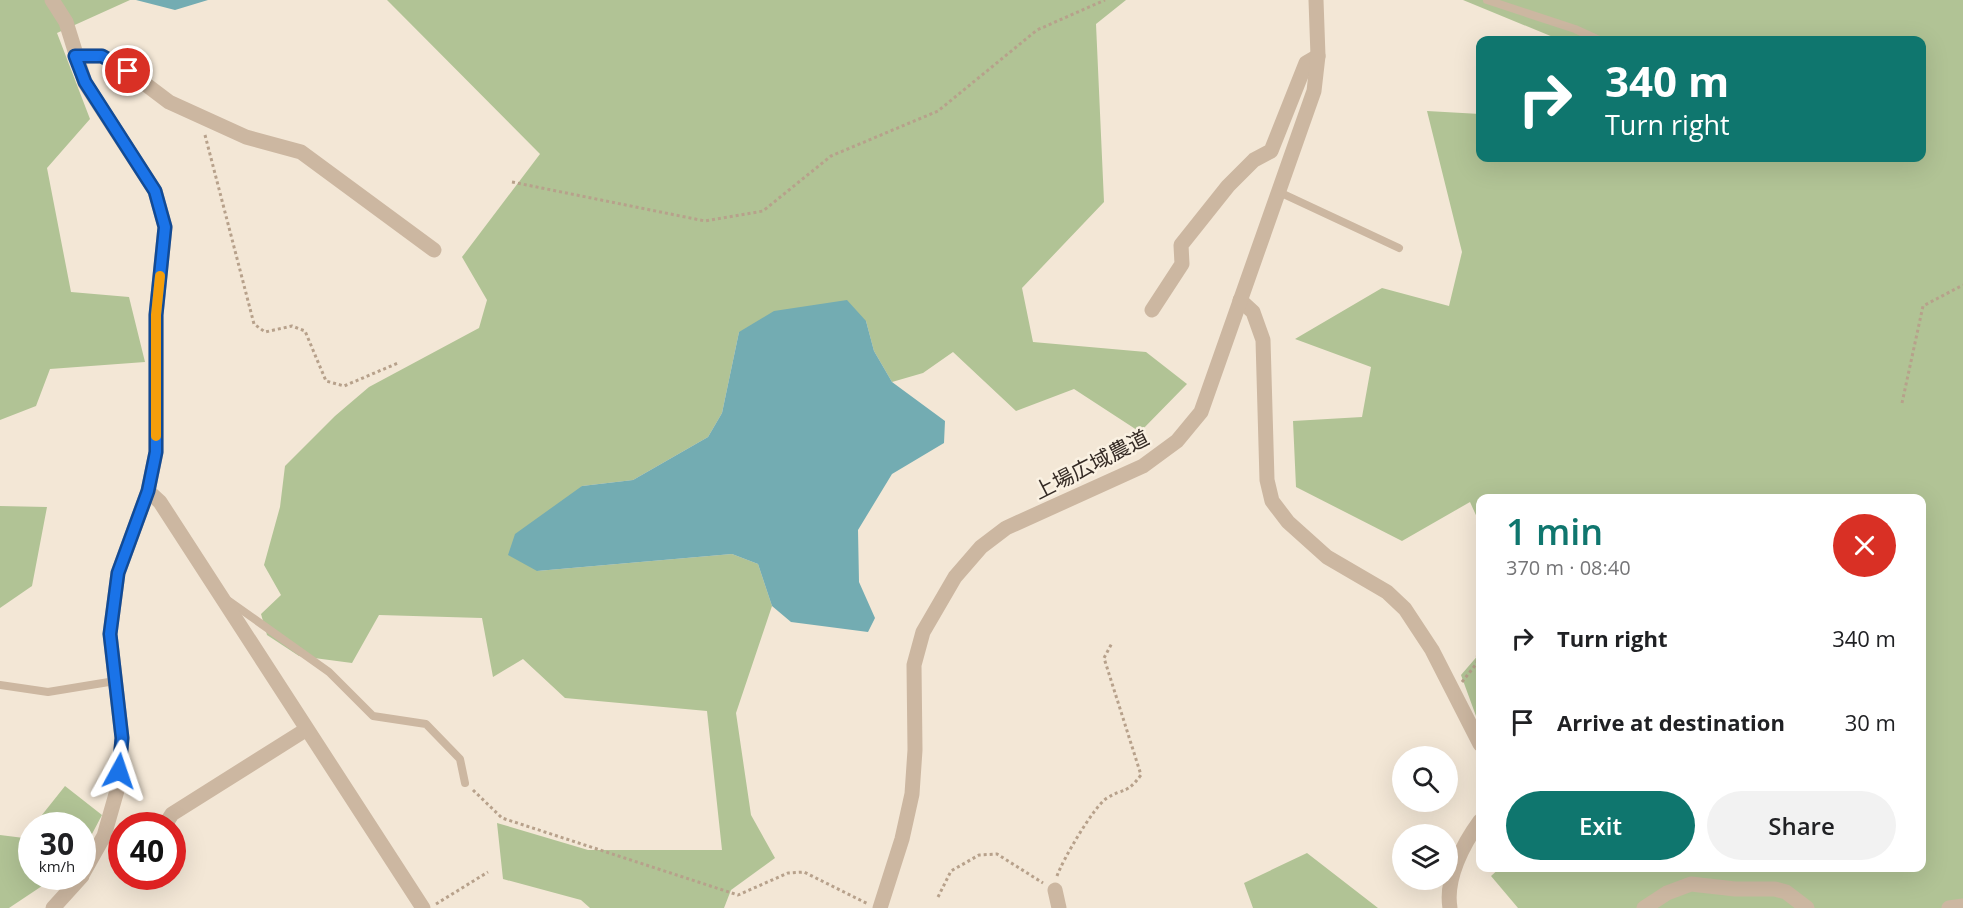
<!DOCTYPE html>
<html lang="en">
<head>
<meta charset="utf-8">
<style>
  body { margin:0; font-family:"Open Sans","Noto Sans JP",sans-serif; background:#f2f2f2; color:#202124; height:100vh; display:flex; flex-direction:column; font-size:22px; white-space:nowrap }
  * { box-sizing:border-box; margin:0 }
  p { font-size:20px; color:#757577 }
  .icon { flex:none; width:33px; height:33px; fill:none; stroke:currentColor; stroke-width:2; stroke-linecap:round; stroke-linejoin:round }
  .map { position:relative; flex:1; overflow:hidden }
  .side { position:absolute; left:1476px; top:494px; width:450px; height:378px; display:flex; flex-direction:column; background:#fff; border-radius:12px; box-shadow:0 6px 24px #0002 }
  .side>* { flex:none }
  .guide { position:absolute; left:1476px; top:36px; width:450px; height:126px; border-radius:12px; box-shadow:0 6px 24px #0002; background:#0f766e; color:#fff; overflow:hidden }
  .buttons { position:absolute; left:1392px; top:746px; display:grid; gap:12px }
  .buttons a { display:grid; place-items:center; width:66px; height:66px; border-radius:50%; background:#fff; box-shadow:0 6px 24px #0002; font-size:30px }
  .speed { position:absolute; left:18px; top:812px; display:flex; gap:12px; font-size:30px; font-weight:700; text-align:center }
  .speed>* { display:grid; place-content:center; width:78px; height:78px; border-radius:50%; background:#fff; box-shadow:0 6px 24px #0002; line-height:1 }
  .speed small { font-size:15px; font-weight:400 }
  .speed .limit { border:9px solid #d22; background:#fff; color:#111 }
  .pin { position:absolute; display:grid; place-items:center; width:51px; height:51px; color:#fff; margin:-26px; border:3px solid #fff; border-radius:50%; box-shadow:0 2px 6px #0007 }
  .me { position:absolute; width:66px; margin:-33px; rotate:5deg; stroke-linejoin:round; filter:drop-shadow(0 0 4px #0008) }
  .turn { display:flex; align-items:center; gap:21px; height:126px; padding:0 30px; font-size:27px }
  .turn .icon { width:78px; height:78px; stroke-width:2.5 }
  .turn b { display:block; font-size:42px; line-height:51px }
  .round { display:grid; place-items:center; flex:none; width:63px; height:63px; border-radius:32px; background:#f2f2f2 }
  .overview { display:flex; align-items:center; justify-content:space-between; height:102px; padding:0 30px }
  h1 { font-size:36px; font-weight:600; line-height:45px; color:#0f766e }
  .primary-button { display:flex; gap:12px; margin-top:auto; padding:12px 30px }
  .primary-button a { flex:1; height:69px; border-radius:36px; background:#0f766e; color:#fff; font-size:24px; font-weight:600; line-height:69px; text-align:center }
  .primary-button a+a { background:#f2f2f2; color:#202124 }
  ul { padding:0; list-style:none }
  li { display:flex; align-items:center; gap:18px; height:84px; padding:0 30px }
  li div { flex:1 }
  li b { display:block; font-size:22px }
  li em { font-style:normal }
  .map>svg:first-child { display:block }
  .green { fill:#b1c395 }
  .water { fill:#73acb2 }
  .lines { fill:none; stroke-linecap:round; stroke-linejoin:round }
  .path { stroke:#b7a18b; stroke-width:3; stroke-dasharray:3 3; stroke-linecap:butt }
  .service { stroke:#ccb7a1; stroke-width:8 }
  .minor { stroke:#ccb7a1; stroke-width:15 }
  .tertiary { stroke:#ccb7a1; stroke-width:15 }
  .route-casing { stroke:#114b97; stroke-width:15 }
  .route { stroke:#1a73e8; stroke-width:10 }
  .slow { stroke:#f59e0b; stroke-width:10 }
  .labels { text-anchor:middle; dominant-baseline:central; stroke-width:5; stroke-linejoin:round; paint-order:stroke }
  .street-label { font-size:21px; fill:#352b25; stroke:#faf1e2 }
</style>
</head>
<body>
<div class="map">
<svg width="1963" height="908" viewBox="0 0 1963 908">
  <rect width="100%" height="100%" fill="#f3e7d6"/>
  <path class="green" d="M 0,0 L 130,0 L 57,33 L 90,119 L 47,168 L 71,292 L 129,297 L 145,362 L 50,369 L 36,406 L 0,420 Z
    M 387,0 L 1126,0 L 1096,24 L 1104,202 L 1022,288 L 1033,342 L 1146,352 L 1187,384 L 1140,432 L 1074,389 L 1016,411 L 953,352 L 923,373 L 892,382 L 874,351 L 866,321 L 739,332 L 722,413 L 708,437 L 633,480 L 582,486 L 537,571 L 732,554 L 758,564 L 772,606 L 736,713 L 751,815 L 775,858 L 731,890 L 724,908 L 590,908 L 581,900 L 503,879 L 497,823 L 588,850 L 722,850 L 707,711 L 565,698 L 523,659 L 493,677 L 482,618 L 379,615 L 352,663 L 299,656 L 267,635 L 261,614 L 281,595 L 264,565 L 280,507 L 285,466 L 335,416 L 369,387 L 479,328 L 487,300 L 462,257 L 540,154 Z
    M 1463,0 L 1963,0 L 1963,908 L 1518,908 L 1491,876 L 1501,867 L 1922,867 L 1922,498 L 1480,498 L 1480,524 L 1470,502 L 1402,541 L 1296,487 L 1293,421 L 1362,417 L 1371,367 L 1295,339 L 1382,288 L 1449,306 L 1462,252 L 1427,111 L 1480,114 L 1480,158 L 1922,158 L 1922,40 L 1552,40 L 1553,37 Z
    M 0,506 L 47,507 L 32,586 L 0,608 Z
    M 1480,653 L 1480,727 L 1461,675 Z
    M 65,786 L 102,815 L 83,851 L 82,825 L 34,825 Z
    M 31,828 L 32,876 L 57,876 L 9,908 L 0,908 L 0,835 L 24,838 Z
    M 1307,853 L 1378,908 L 1253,908 L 1244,883 Z"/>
  <path class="water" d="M 136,0 L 208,0 L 175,10 Z
    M 847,300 L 866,321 L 874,351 L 892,382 L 945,421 L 944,443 L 892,474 L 858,530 L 859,582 L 875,618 L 868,632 L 791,622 L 772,606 L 758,564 L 732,554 L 537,571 L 508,555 L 515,534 L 582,486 L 633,480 L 708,437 L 722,413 L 739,332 L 774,311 Z"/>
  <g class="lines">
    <path class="path" d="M 205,135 L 254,324 L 265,332 L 292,326 L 305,331 L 326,381 L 344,386 L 398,363
      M 512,182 L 705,221 L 763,211 L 831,156 L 938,111 L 1037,30 L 1105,0
      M 1902,403 L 1923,306 L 1963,285
      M 1462,682 L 1477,663 L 1479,629
      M 473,790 L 502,818 L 738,895 L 788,873 L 804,872 L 868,904
      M 1057,876 C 1062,861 1094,806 1107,798 C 1125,787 1126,795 1141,775 L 1104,658 L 1112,643
      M 938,897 L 951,871 L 979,855 L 997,854 L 1043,883
      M 436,904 L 488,872"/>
    <path class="service" d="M 1487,0 L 1575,29 L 1599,40
      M 1279,192 L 1399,248
      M 229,601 L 329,672 L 373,716 L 426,724 L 460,759 L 465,783
      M 0,685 L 48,692 L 115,681"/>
    <path class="minor" d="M 75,56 L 102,56 L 128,71 L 169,102 L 246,137 L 301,152 L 434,250
      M 1240,300 L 1253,312 L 1263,340 L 1267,480 L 1272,501 L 1288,522 L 1327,557 L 1387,592 L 1405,609 L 1432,650 L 1480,744
      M 1152,310 L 1182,264 L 1181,245 L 1228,186 L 1254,160 L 1271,151 L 1306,63 L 1318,56
      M 148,491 L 160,502 L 423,908
      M 165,825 L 172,814 L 307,729
      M 1055,890 L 1059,908
      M 1450,908 C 1445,879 1463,844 1480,821
      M 1644,908 L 1667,893 L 1691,884 L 1735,889 L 1775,889 L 1786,892 L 1807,908
      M 1949,908 L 1963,906"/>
    <path class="tertiary" d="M 52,0 L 66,22 L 85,83 L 155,191 L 165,227 L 156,315 L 156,452 L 148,491 L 118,573 L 110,634 L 122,738 L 118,787 L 104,836 L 82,875
      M 53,908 L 82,876
      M 880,908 L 902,839 L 912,794 L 915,750 L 914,665 L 923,632 L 955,577 L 981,547 L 1006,528 L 1143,466 L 1177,441 L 1201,412 L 1314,91 L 1318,56 L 1316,0"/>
  </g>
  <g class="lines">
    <defs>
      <path id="route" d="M 119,771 L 122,738 L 110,634 L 118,573 L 148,491 L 156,452 L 156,315 L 165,227 L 155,191 L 85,82 L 75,56 L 102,56 L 128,71"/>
    </defs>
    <use href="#route" class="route-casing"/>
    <use href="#route" class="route"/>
    <path class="slow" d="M 156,436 L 156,315 L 160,276"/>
  </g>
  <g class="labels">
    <g class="street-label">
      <text transform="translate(1091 464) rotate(-27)">上場広域農道</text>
    </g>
  </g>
</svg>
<div class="buttons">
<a><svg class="icon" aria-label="search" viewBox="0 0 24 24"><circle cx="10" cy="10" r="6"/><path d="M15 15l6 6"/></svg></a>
<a><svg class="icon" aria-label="layers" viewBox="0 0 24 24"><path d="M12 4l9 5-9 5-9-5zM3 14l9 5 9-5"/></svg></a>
</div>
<div class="speed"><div>30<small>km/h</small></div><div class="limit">40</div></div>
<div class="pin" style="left:128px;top:71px;background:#d93025"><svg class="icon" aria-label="arrive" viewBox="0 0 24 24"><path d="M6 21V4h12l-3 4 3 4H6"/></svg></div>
<svg class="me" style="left:119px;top:771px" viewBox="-20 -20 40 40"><path d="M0-17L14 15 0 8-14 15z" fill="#1a73e8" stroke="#fff" stroke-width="4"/></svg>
<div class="guide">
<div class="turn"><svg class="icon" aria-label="right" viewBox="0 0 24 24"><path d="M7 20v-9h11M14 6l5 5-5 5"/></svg><div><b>340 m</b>Turn right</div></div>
</div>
<section class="side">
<div class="overview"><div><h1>1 min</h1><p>370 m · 08:40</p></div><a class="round" style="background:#d93025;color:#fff"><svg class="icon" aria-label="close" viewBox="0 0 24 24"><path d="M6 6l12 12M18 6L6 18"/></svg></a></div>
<ul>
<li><svg class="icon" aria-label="right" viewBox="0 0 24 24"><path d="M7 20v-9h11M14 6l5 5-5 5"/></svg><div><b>Turn right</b></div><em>340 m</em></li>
<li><svg class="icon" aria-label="arrive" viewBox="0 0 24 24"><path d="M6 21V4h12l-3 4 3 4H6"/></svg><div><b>Arrive at destination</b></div><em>30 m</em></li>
</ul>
<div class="primary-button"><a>Exit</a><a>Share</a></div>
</section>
</div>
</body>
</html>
